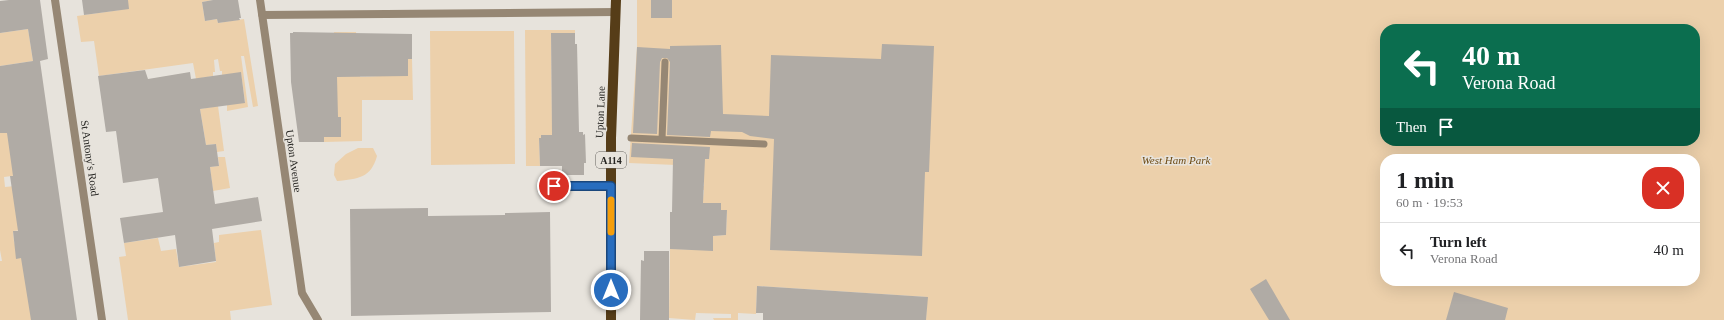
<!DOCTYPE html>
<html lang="en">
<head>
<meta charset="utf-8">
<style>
  body { margin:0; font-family:"Times New Roman",serif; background:#f6f6f6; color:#202124; height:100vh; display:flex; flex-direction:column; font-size:15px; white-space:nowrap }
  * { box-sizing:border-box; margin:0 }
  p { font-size:13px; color:#757577 }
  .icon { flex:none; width:22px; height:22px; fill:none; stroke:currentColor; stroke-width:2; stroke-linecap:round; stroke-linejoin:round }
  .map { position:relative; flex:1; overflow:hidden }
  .panel { position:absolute; left:1380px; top:154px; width:320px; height:132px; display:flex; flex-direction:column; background:#fff; border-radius:16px; box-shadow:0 4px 16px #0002 }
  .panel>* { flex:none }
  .banner { position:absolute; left:1380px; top:24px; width:320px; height:122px; border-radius:16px; box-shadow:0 4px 16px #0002; background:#0b6e4f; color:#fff; overflow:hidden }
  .pin { position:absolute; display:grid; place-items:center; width:34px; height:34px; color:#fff; margin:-17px; border:2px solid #fff; border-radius:50%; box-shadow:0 1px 4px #0007 }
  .me { position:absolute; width:44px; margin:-22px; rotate:0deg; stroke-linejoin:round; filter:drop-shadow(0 0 3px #0008) }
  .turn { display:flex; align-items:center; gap:14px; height:84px; padding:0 16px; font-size:18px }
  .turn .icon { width:52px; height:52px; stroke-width:2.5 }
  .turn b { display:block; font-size:28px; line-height:34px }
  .then { display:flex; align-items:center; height:38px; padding:0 16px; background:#0003; gap:8px; font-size:15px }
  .round { display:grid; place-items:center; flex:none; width:42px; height:42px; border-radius:16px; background:#f6f6f6 }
  .overview { display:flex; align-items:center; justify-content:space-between; height:68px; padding:0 16px }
  h1 { font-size:24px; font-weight:600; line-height:30px }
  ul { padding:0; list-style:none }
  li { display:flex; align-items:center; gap:12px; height:56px; padding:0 16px; border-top:1px solid #e0e0e0 }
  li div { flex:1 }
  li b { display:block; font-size:15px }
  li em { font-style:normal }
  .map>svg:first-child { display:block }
  .green { fill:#ecd0ab; fill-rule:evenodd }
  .building { fill:#b0aba5 }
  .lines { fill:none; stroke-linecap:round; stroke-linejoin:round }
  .lane { stroke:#968774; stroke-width:7 }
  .street { stroke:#968774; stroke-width:8 }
  .primary { stroke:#563d18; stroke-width:10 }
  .route-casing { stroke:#1a477c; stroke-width:10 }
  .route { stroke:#286dbe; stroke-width:7 }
  .slow { stroke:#f59e0b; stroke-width:7 }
  .labels { text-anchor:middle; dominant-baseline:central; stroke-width:3; stroke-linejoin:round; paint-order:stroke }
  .shield { fill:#e7e3dc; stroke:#605e5a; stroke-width:1 }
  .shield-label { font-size:10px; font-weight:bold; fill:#262522 }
  .street-label { font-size:11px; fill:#262522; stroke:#e7e3dc }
  .park-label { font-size:11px; font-style:italic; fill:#6e4b14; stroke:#e7e3dc }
</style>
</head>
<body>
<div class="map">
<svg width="1724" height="320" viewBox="0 0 1724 320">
  <rect width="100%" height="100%" fill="#e7e3dc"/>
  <path class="green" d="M 122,0 L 213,0 L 202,2 L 205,21 L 217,19 L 218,23 L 244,19 L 258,106 L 253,107 L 244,56 L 241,56 L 248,107 L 227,111 L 227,105 L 245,102 L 241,73 L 222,75 L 222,71 L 220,71 L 218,59 L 214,60 L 215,72 L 213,72 L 213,76 L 196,79 L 193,63 L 99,76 L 94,41 L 81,42 L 77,16 L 120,10 Z
    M 637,0 L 1724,0 L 1724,320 L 926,320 L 927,297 L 757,286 L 756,314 L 738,313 L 738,320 L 714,320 L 713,318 L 731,318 L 731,314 L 696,313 L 695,320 L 669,318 L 670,249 L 713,250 L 713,236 L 726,235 L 727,210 L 721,210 L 721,203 L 709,203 L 695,236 L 703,199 L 704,190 L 698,190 L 698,186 L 704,186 L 704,177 L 676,165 L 629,163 L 637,47 ZM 1385,29 L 1695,29 L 1695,141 L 1385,141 ZM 1385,159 L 1695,159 L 1695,281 L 1385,281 Z
    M 28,29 L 33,61 L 0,66 L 0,33 Z
    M 525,30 L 575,30 L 575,33 L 551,33 L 552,126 L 576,126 L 550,137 L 549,135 L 541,135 L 541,138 L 539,138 L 540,166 L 526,166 Z
    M 430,31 L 514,31 L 515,164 L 431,165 Z
    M 334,32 L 356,32 L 360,77 L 380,76 L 380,59 L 388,59 L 388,76 L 408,76 L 408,59 L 412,59 L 413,100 L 362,100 L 362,141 L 324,142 L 324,137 L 341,137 L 341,117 L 321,117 L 333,55 Z
    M 218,106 L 224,151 L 217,152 L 216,144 L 206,145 L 200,109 Z
    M 9,132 L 19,175 L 4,177 L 5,187 L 15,186 L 39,228 L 13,231 L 14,242 L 50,320 L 0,320 L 0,261 L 2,261 L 0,250 L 0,133 Z
    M 358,148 L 373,148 L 377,156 C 371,178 358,179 337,181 L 334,175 L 335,164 L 346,154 Z
    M 218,157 L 225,157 L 230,188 L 213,191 L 210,167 L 219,166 Z
    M 261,230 L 272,305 L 230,311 L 231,320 L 128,320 L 119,257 L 126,256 L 124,243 L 158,238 L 161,251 L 176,249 L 179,267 L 216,262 L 214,243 L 219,242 L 219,235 Z"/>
  <path class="building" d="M 9,0 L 40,0 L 48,59 L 40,61 L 77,320 L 31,320 L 21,258 L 16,259 L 13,231 L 18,231 L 10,176 L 13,176 L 7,133 L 0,133 L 0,66 L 33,61 L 28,29 L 0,33 L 0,1 Z
    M 82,0 L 128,0 L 129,9 L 84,15 Z
    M 213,0 L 238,0 L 241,18 L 239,18 L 240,20 L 218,23 L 217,19 L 205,21 L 202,2 Z
    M 651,0 L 672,0 L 672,18 L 651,18 Z
    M 293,32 L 412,34 L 412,59 L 408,59 L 408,76 L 337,77 L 338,117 L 341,117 L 341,137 L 324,137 L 324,142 L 299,142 L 291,82 L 290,33 L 293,33 Z
    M 551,33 L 575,33 L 575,44 L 577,44 L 579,132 L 583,132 L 583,135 L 585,134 L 586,163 L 584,163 L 584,175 L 562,175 L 562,166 L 540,166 L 539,138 L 541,138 L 541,135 L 552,135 Z
    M 882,44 L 934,46 L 929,172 L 925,172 L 922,256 L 770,250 L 774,139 L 750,136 L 742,132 L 711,131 L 710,137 L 667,135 L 670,62 L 667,58 L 662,58 L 660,62 L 657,134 L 633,133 L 637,47 L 670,49 L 670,46 L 721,45 L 723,114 L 769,116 L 771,55 L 881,59 Z
    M 145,70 L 148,79 L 190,72 L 191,79 L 241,72 L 245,103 L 200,109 L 206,145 L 216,144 L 219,166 L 210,167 L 215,204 L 258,197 L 262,221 L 212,229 L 216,261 L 179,267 L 175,235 L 124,243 L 120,218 L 163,212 L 158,178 L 123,183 L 116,131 L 106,132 L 98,76 Z
    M 632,143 L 710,147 L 709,159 L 705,159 L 703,203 L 721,203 L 721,210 L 727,210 L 726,235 L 713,236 L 713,251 L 670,249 L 670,212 L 672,212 L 673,159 L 631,157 Z
    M 428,208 L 428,216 L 505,215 L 505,213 L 550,212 L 551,312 L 351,316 L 350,209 Z
    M 644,251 L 669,251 L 669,320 L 640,320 L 641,260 L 644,261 Z
    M 1266,279 L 1280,303 L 1290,320 L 1269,320 L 1250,289 Z
    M 757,286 L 928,297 L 926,320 L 763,320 L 763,313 L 756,313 Z
    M 1454,292 L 1508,308 L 1505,320 L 1446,320 Z"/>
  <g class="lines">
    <path class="lane" d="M 631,138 L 764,144
      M 662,139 L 665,62"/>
    <path class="street" d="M 55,0 L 102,320
      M 260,0 L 302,293 L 318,320
      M 262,15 L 616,12
      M 554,186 L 611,186"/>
    <path class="primary" d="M 611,320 L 611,138 L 616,0"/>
  </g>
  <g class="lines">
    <defs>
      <path id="route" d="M 554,186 L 611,186 L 611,290"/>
    </defs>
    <use href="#route" class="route-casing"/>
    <use href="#route" class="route"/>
    <path class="slow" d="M 611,232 L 611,200"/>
  </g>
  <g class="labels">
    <rect class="shield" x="596" y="152" width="30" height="16" rx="3"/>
    <g class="shield-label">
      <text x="611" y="160">A114</text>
    </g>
    <g class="street-label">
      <text transform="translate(600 112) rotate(-88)">Upton Lane</text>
      <text transform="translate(90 158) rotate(82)">St Antony's Road</text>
      <text transform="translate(294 161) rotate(82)">Upton Avenue</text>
    </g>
    <g class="park-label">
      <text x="1176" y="160">West Ham Park</text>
    </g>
  </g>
</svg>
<div class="pin" style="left:554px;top:186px;background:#d93025"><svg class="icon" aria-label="arrive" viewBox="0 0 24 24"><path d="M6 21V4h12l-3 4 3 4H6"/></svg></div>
<svg class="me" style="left:611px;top:290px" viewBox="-20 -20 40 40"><circle r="17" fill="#286dbe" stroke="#fff" stroke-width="3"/><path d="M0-11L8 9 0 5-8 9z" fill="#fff"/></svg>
<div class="banner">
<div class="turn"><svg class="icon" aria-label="left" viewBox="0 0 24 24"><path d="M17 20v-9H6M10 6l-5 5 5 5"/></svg><div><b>40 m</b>Verona Road</div></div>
<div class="then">Then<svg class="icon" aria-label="arrive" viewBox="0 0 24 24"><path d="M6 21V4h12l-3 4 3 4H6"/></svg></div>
</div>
<section class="panel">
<div class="overview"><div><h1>1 min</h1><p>60 m · 19:53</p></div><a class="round" style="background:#d93025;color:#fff"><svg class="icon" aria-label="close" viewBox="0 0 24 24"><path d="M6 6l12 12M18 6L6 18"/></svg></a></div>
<ul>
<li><svg class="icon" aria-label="left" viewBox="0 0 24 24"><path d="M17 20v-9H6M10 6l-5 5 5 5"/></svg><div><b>Turn left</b><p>Verona Road</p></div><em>40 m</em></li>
</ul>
</section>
</div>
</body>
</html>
